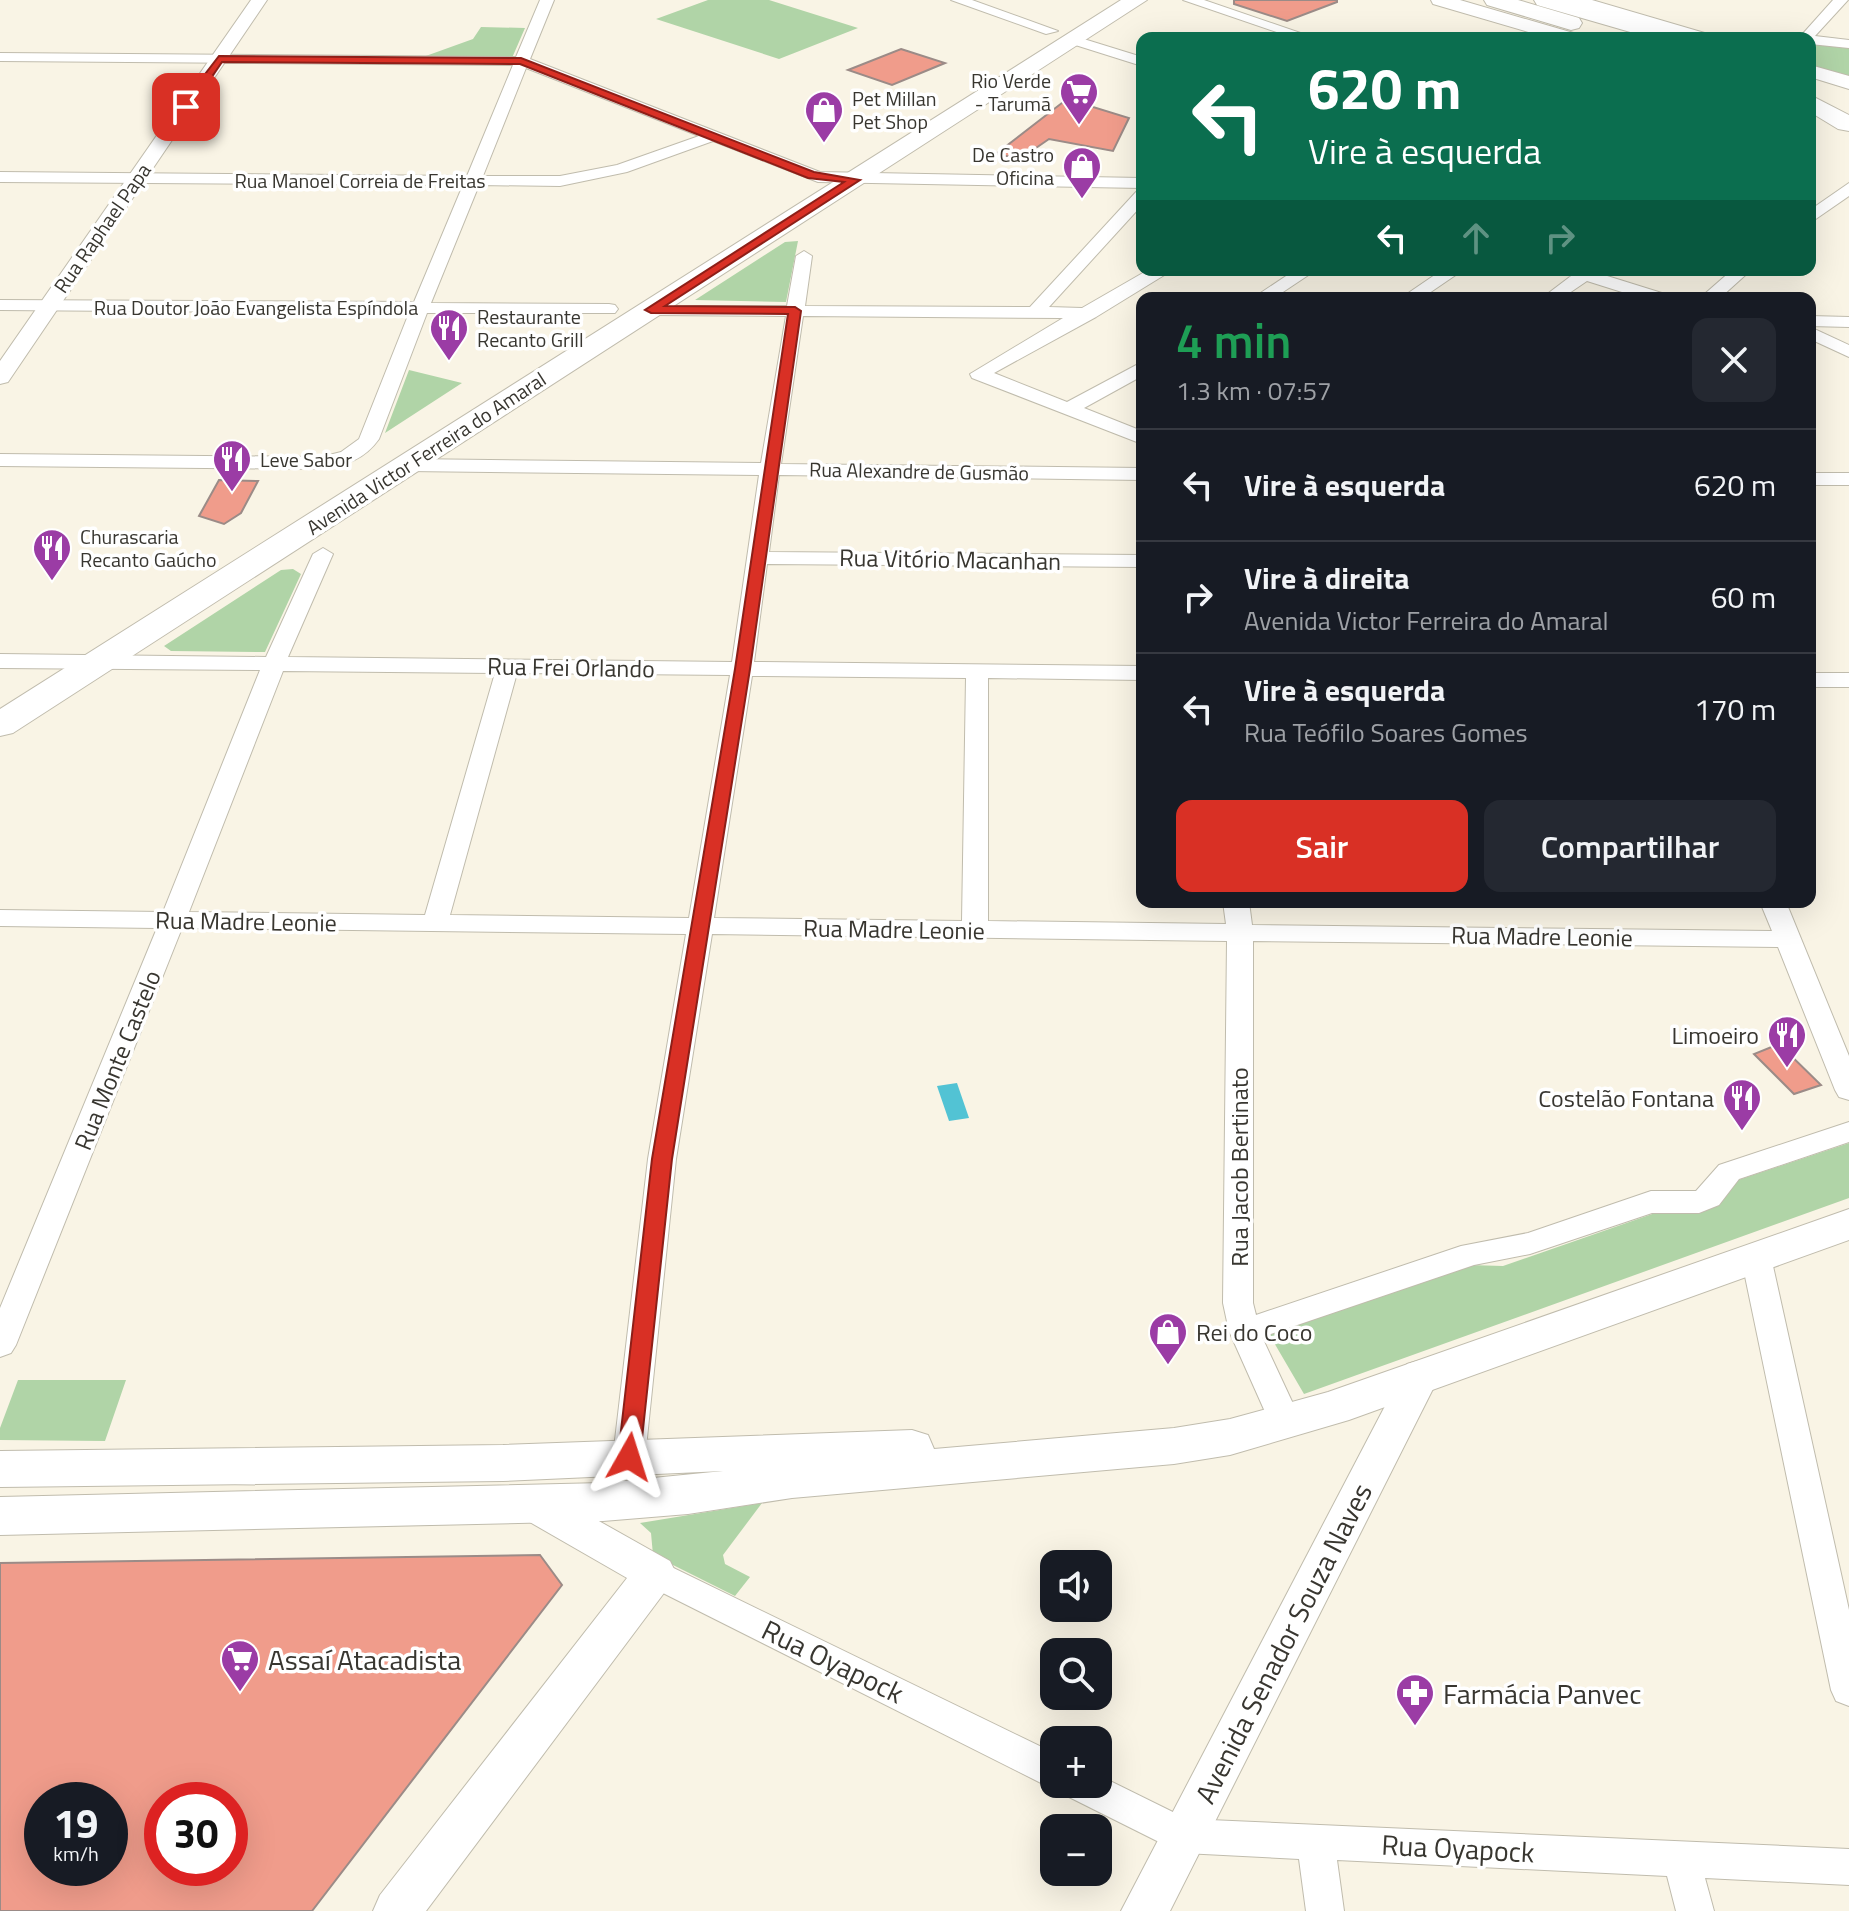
<!DOCTYPE html>
<html lang="pt">
<head>
<meta charset="utf-8">
<style>
  body { margin:0; font-family:"Titillium Web",sans-serif; background:#242831; color:#f1f3f6; height:100vh; display:flex; flex-direction:column; font-size:30px; white-space:nowrap }
  * { box-sizing:border-box; margin:0 }
  p { font-size:26px; color:#9ea1a6 }
  .icon { flex:none; width:44px; height:44px; fill:none; stroke:currentColor; stroke-width:2; stroke-linecap:round; stroke-linejoin:round }
  .map { position:relative; flex:1; overflow:hidden }
  .drawer { position:absolute; left:1136px; top:292px; width:680px; height:616px; display:flex; flex-direction:column; background:#171b24; border-radius:16px; box-shadow:0 8px 32px #0002 }
  .drawer>* { flex:none }
  .hud { position:absolute; left:1136px; top:32px; width:680px; height:244px; border-radius:16px; box-shadow:0 8px 32px #0002; background:#0b6e4f; color:#fff; overflow:hidden }
  .fabs { position:absolute; left:1040px; top:1550px; display:grid; gap:16px }
  .fabs a { display:grid; place-items:center; width:72px; height:72px; border-radius:16px; background:#171b24; box-shadow:0 8px 32px #0002; font-size:40px }
  .speed { position:absolute; left:24px; top:1782px; display:flex; gap:16px; font-size:40px; font-weight:700; text-align:center }
  .speed>* { display:grid; place-content:center; width:104px; height:104px; border-radius:50%; background:#171b24; box-shadow:0 8px 32px #0002; line-height:1 }
  .speed small { font-size:20px; font-weight:400 }
  .speed .limit { border:12px solid #d22; background:#fff; color:#111 }
  .pin { position:absolute; display:grid; place-items:center; width:68px; height:68px; color:#fff; margin:-34px; border-radius:16px; box-shadow:0 4px 12px #0006 }
  .me { position:absolute; width:88px; margin:-44px; rotate:6deg; stroke-linejoin:round; filter:drop-shadow(0 0 6px #0008) }
  .turn { display:flex; align-items:center; gap:28px; height:168px; padding:0 40px; font-size:36px }
  .turn .icon { width:104px; height:104px; stroke-width:2.5 }
  .turn b { display:block; font-size:56px; line-height:68px }
  .lanes { display:flex; align-items:center; height:76px; padding:0 40px; background:#0003; justify-content:center; gap:40px; direction:ltr }
  .lanes .off { opacity:.35 }
  .round { display:grid; place-items:center; flex:none; width:84px; height:84px; border-radius:16px; background:#242831 }
  .overview { display:flex; align-items:center; justify-content:space-between; height:136px; padding:0 40px }
  h1 { font-size:48px; font-weight:600; line-height:60px; color:#1e9e55 }
  .cta { display:flex; gap:16px; margin-top:auto; padding:16px 40px }
  .cta a { flex:1; height:92px; border-radius:16px; background:#d93025; color:#fff; font-size:32px; font-weight:600; line-height:92px; text-align:center }
  .cta a+a { background:#242831; color:#f1f3f6 }
  ul { padding:0; list-style:none }
  li { display:flex; align-items:center; gap:24px; height:112px; padding:0 40px; border-top:2px solid #363941 }
  li div { flex:1 }
  li b { display:block; font-size:30px }
  li em { font-style:normal }
  .map>svg:first-child { display:block }
  .green { fill:#b0d4a7 }
  .water { fill:#52c3d4 }
  .building { fill:#f09c8b; stroke:#9b8b87; stroke-width:2; fill-rule:evenodd }
  .lines { fill:none; stroke-linecap:round; stroke-linejoin:round }
  .minor-casing { stroke:#c0bcad; stroke-width:2 }
  .tertiary-casing { stroke:#c0bcad; stroke-width:2 }
  .secondary-casing { stroke:#c0bcad; stroke-width:2 }
  .trunk-casing { stroke:#c0bcad; stroke-width:2 }
  .minor { fill:#fff; fill-rule:evenodd }
  .tertiary { fill:#fff; fill-rule:evenodd }
  .secondary { fill:#fff; fill-rule:evenodd }
  .trunk { fill:#fff; fill-rule:evenodd }
  .route { fill:#d93025; stroke:#8d1f18; stroke-width:2 }
  .labels { text-anchor:middle; dominant-baseline:central; stroke-width:7; stroke-linejoin:round; paint-order:stroke }
  .far-poi-label { font-size:20px; fill:#383630; stroke:#fff; text-anchor:start }
  .far-street-label { font-size:20px; fill:#383630; stroke:#fff }
  .street-label { font-size:24px; fill:#383630; stroke:#fff }
  .poi-label { font-size:24px; fill:#383630; stroke:#fff; text-anchor:end }
  .near-street-label { font-size:28px; fill:#383630; stroke:#fff }
  .near-poi-label { font-size:28px; fill:#383630; stroke:#fff; text-anchor:start }
</style>
</head>
<body>
<div class="map">
<svg width="1849" height="1911" viewBox="0 0 1849 1911">
  <rect width="100%" height="100%" fill="#f9f4e5"/>
  <path class="green" d="M 708,0 L 769,0 L 858,28 L 779,59 L 656,19 Z
    M 481,27 L 525,28 L 512,58 L 423,57 L 473,39 Z
    M 1816,42 L 1849,48 L 1849,78 L 1810,67 L 1810,49 Z
    M 798,241 L 786,302 L 695,300 L 785,242 Z
    M 409,370 L 462,383 L 385,433 Z
    M 293,569 L 301,574 L 265,652 L 171,651 L 164,646 L 281,570 Z
    M 1849,1143 L 1849,1198 L 1304,1394 L 1269,1334 L 1469,1265 L 1503,1266 L 1658,1212 L 1691,1214 L 1705,1211 L 1719,1204 L 1735,1181 Z
    M 18,1380 L 126,1380 L 105,1441 L 0,1440 L 0,1428 Z
    M 762,1503 L 723,1555 L 725,1564 L 750,1577 L 735,1596 L 653,1555 L 651,1533 L 640,1523 Z"/>
  <path class="water" d="M 957,1083 L 969,1118 L 949,1121 L 937,1086 Z"/>
  <path class="building" d="M 1234,0 L 1337,0 L 1337,2 L 1287,21 L 1234,4 Z
    M 901,49 L 945,63 L 892,85 L 848,70 Z
    M 1067,99 L 1129,118 L 1113,151 L 1049,139 L 1020,159 L 996,154 Z
    M 219,480 L 258,481 L 241,513 L 224,524 L 199,516 Z
    M 1779,1044 L 1821,1085 L 1794,1094 L 1754,1054 Z
    M 540,1555 L 562,1585 L 312,1911 L 0,1911 L 0,1563 ZM 42,1800 L 110,1800 L 110,1868 L 42,1868 ZM 162,1800 L 230,1800 L 230,1868 L 162,1868 Z"/>
  <g class="lines">
    <defs>
      <path id="minor" d="M 540,0 L 554,0 L 530,59 L 820,172 L 1142,178 L 1142,188 L 818,182 L 713,141 L 627,172 L 560,186 L 479,185 L 431,303 L 609,304 L 615,305 L 618,309 L 615,313 L 427,313 L 379,439 C 364,460 346,465 321,469 L 0,466 L 0,454 L 321,457 L 341,452 L 359,439 L 409,313 L 0,310 L 0,300 L 414,302 L 463,185 L 0,182 L 0,172 L 467,176 L 513,65 L 0,61 L 0,53 L 516,57 ZM 526,68 L 699,136 L 617,165 L 560,176 L 483,176 Z
        M 951,0 L 972,0 L 1058,31 L 1046,34 Z
        M 1183,0 L 1204,0 L 1315,38 L 1294,38 Z
        M 1833,0 L 1848,0 L 1815,36 L 1849,40 L 1849,48 L 1810,44 L 1810,38 L 1799,38 Z
        M 1074,36 L 1142,57 L 1142,66 L 1069,43 L 1069,37 Z
        M 1849,183 L 1849,196 L 1810,223 L 1810,210 Z
        M 1142,190 L 1142,205 L 1049,307 L 1082,308 L 1148,270 L 1169,270 L 1166,274 L 1096,317 L 994,373 L 1067,402 L 1142,362 L 1142,376 L 1084,408 L 1142,431 L 1142,444 L 972,378 L 970,374 L 1063,318 L 803,316 L 781,464 L 1142,468 L 1142,480 L 779,475 L 769,552 L 1142,555 L 1142,567 L 767,564 L 754,662 L 1142,666 L 1142,680 L 988,678 L 988,921 L 1226,924 L 1223,902 L 1249,902 L 1252,925 L 1772,931 L 1760,902 L 1786,902 L 1849,1056 L 1849,1100 L 1839,1097 L 1835,1090 L 1778,947 L 1253,941 L 1253,1303 L 1256,1315 L 1461,1246 L 1528,1233 L 1651,1191 L 1696,1191 L 1719,1165 L 1849,1122 L 1849,1142 L 1739,1179 L 1719,1205 L 1699,1213 L 1652,1213 L 1530,1254 L 1474,1265 L 1262,1337 L 1302,1423 L 1297,1432 L 1286,1436 L 1275,1432 L 1270,1423 L 1229,1331 L 1223,1303 L 1227,941 L 712,934 L 676,1159 L 645,1457 L 640,1466 L 629,1470 L 618,1466 L 613,1457 L 648,1159 L 686,934 L 182,928 L 16,1345 L 11,1353 L 0,1357 L 0,1308 L 157,928 L 0,926 L 0,910 L 163,912 L 260,670 L 0,668 L 0,654 L 266,657 L 313,554 L 323,548 L 333,554 L 288,657 L 732,662 L 759,475 L 408,471 L 398,465 L 408,459 L 761,463 L 786,316 L 651,315 L 642,310 L 645,306 L 787,306 L 796,256 L 804,251 L 812,256 L 805,306 L 1030,307 L 1136,192 ZM 283,671 L 495,673 L 425,915 L 189,912 ZM 517,673 L 730,675 L 689,918 L 450,915 ZM 752,676 L 966,678 L 962,921 L 714,918 Z
        M 1295,270 L 1316,270 L 1274,298 L 1253,298 Z
        M 1442,270 L 1463,270 L 1422,298 L 1401,298 Z
        M 1561,270 L 1588,270 L 1665,294 L 1668,298 L 1641,298 L 1587,281 L 1562,298 L 1542,298 L 1571,276 Z
        M 1732,270 L 1751,270 L 1720,298 L 1700,298 Z
        M 1810,316 L 1849,317 L 1849,327 L 1810,326 Z
        M 1810,327 L 1849,345 L 1849,357 L 1810,339 Z
        M 1810,473 L 1849,473 L 1849,485 L 1810,485 Z
        M 1810,673 L 1849,673 L 1849,687 L 1810,687 Z
        M 1756,1246 L 1767,1249 L 1771,1257 L 1849,1610 L 1849,1706 L 1836,1701 L 1831,1690 L 1741,1257 L 1745,1249 Z
        M 655,1559 L 1054,1753 L 1054,1784 L 1098,1784 L 1098,1775 L 1187,1819 L 1849,1849 L 1849,1885 L 1705,1878 L 1714,1911 L 1676,1911 L 1667,1876 L 1337,1860 L 1344,1911 L 1306,1911 L 1299,1859 L 1184,1853 L 1171,1848 L 1067,1796 L 1062,1785 L 1054,1788 L 1041,1783 L 643,1583 L 638,1573 L 643,1563 Z"/>
      <path id="tertiary" d="M 251,0 L 267,0 L 8,382 L 0,384 L 0,361 Z
        M 1421,1360 L 1435,1364 L 1440,1375 L 1170,1911 L 1121,1911 L 1407,1364 Z
        M 535,1488 L 549,1493 L 670,1561 L 676,1573 L 670,1585 L 426,1911 L 373,1911 L 380,1895 L 627,1578 L 521,1517 L 515,1505 L 521,1493 Z"/>
      <path id="secondary" d="M 1431,0 L 1460,0 L 1577,34 L 1580,38 L 1549,38 L 1433,4 Z
        M 1563,0 L 1592,0 L 1708,34 L 1711,38 L 1680,38 L 1565,4 Z
        M 1810,65 L 1849,76 L 1849,89 L 1810,77 Z
        M 1849,1209 L 1849,1240 L 1349,1420 L 1230,1455 L 1174,1464 L 792,1498 L 688,1514 L 603,1521 L 0,1535 L 0,1497 L 603,1483 L 723,1471 L 503,1481 L 0,1487 L 0,1451 L 503,1445 L 912,1430 L 928,1435 L 934,1449 L 1174,1428 L 1230,1419 L 1328,1392 Z"/>
      <path id="trunk" d="M 1121,0 L 1147,0 L 13,733 L 0,736 L 0,709 Z
        M 1484,0 L 1518,0 L 1579,18 L 1582,23 L 1579,28 L 1571,30 L 1487,5 Z
        M 1534,0 L 1569,0 L 1684,33 L 1687,38 L 1651,38 L 1537,5 Z
        M 1810,95 L 1849,115 L 1849,131 L 1838,129 L 1810,112 Z"/>
    </defs>
    <use href="#minor" class="minor-casing"/>
    <use href="#tertiary" class="tertiary-casing"/>
    <use href="#secondary" class="secondary-casing"/>
    <use href="#trunk" class="trunk-casing"/>
    <use href="#minor" class="minor"/>
    <use href="#tertiary" class="tertiary"/>
    <use href="#secondary" class="secondary"/>
    <use href="#trunk" class="trunk"/>
  </g>
  <path class="route" d="M 219,56 L 521,58 L 814,172 L 860,180 L 665,306 L 795,307 L 801,311 L 750,669 L 672,1159 L 640,1457 L 637,1464 L 629,1466 L 621,1464 L 618,1457 L 652,1159 L 735,669 L 788,314 L 651,313 L 645,310 L 844,182 L 808,178 L 520,64 L 222,62 L 190,109 L 182,109 L 182,104 Z"/>
  <defs>
    <symbol id="supermarket-pin" viewBox="-11 -11 22 30"><path d="M0 17L-7.5 6A9.5 9.5 0 1 1 7.5 6Z" fill="#9b3ca5" stroke="#fff"/><path d="M-6-5.5h2.5l.6 2H6L4.5 2H-2.5L-4.4-4H-6ZM-1.5 3.2a1.3 1.3 0 1 0 .1 0ZM3 3.2a1.3 1.3 0 1 0 .1 0Z" fill="#fff"/></symbol>
    <symbol id="shop-pin" viewBox="-11 -11 22 30"><path d="M0 17L-7.5 6A9.5 9.5 0 1 1 7.5 6Z" fill="#9b3ca5" stroke="#fff"/><path d="M-5-2.5h2.3a2.7 3.5 0 0 1 5.4 0H5L5.5 6h-11ZM-1.5-2.5h3a1.5 2.3 0 0 0-3 0Z" fill="#fff"/></symbol>
    <symbol id="restaurant-pin" viewBox="-11 -11 22 30"><path d="M0 17L-7.5 6A9.5 9.5 0 1 1 7.5 6Z" fill="#9b3ca5" stroke="#fff"/><path d="M-5-6h1v4h1v-4h1v4h1v-4h1v5L-1.5 .5V6h-2V.5L-5-1ZM5-6V6H3V1.5H1.5Q1.5-4 5-6Z" fill="#fff"/></symbol>
    <symbol id="pharmacy-pin" viewBox="-11 -11 22 30"><path d="M0 17L-7.5 6A9.5 9.5 0 1 1 7.5 6Z" fill="#9b3ca5" stroke="#fff"/><path d="M-2-6h4v4h4v4h-4v4h-4v-4h-4v-4h4Z" fill="#fff"/></symbol>
  </defs>
  <g fill-rule="evenodd">
    <use href="#supermarket-pin" x="1057" y="70" width="44" height="60"/>
    <use href="#shop-pin" x="802" y="88" width="44" height="60"/>
    <use href="#shop-pin" x="1060" y="144" width="44" height="60"/>
    <use href="#restaurant-pin" x="427" y="306" width="44" height="60"/>
    <use href="#restaurant-pin" x="210" y="437" width="44" height="60"/>
    <use href="#restaurant-pin" x="30" y="526" width="44" height="60"/>
    <use href="#restaurant-pin" x="1765" y="1013" width="44" height="60"/>
    <use href="#restaurant-pin" x="1720" y="1076" width="44" height="60"/>
    <use href="#shop-pin" x="1146" y="1310" width="44" height="60"/>
    <use href="#supermarket-pin" x="218" y="1637" width="44" height="60"/>
    <use href="#pharmacy-pin" x="1393" y="1671" width="44" height="60"/>
  </g>
  <g class="labels">
    <g class="far-poi-label">
      <text x="1051" y="80" text-anchor="end">Rio Verde<tspan x="1051" dy="23">- Tarumã</tspan></text>
      <text x="852" y="98">Pet Millan<tspan x="852" dy="23">Pet Shop</tspan></text>
      <text x="1054" y="154" text-anchor="end">De Castro<tspan x="1054" dy="23">Oficina</tspan></text>
      <text x="477" y="316">Restaurante<tspan x="477" dy="23">Recanto Grill</tspan></text>
      <text x="260" y="459">Leve Sabor</text>
      <text x="80" y="536">Churascaria<tspan x="80" dy="23">Recanto Gaúcho</tspan></text>
    </g>
    <g class="far-street-label">
      <text x="360" y="180">Rua Manoel Correia de Freitas</text>
      <text transform="translate(102 228) rotate(-55)">Rua Raphael Papa</text>
      <text x="256" y="307">Rua Doutor João Evangelista Espíndola</text>
      <text transform="translate(426 453) rotate(-33)">Avenida Victor Ferreira do Amaral</text>
      <text transform="translate(919 471) rotate(1)">Rua Alexandre de Gusmão</text>
    </g>
    <g class="street-label">
      <text transform="translate(950 559) rotate(1)">Rua Vitório Macanhan</text>
      <text transform="translate(571 667) rotate(1)">Rua Frei Orlando</text>
      <text transform="translate(246 921) rotate(1)">Rua Madre Leonie</text>
      <text transform="translate(894 929) rotate(1)">Rua Madre Leonie</text>
      <text transform="translate(1542 936) rotate(1)">Rua Madre Leonie</text>
      <text transform="translate(117 1060) rotate(-68)">Rua Monte Castelo</text>
      <text transform="translate(1239 1167) rotate(-90)">Rua Jacob Bertinato</text>
    </g>
    <g class="poi-label">
      <text x="1759" y="1035">Limoeiro</text>
      <text x="1714" y="1098">Costelão Fontana</text>
      <text x="1196" y="1332" text-anchor="start">Rei do Coco</text>
    </g>
    <g class="near-street-label">
      <text transform="translate(1283 1643) rotate(-63)">Avenida Senador Souza Naves</text>
      <text transform="translate(833 1661) rotate(26)">Rua Oyapock</text>
      <text transform="translate(1458 1848) rotate(3)">Rua Oyapock</text>
    </g>
    <g class="near-poi-label">
      <text x="268" y="1659">Assaí Atacadista</text>
      <text x="1443" y="1693">Farmácia Panvec</text>
    </g>
  </g>
</svg>
<div class="fabs">
<a><svg class="icon" aria-label="sound" viewBox="0 0 24 24"><path d="M4 9h4l5-4v14l-5-4H4zM17 9q2 3 0 6"/></svg></a>
<a><svg class="icon" aria-label="search" viewBox="0 0 24 24"><circle cx="10" cy="10" r="6"/><path d="M15 15l6 6"/></svg></a>
<a>+</a>
<a>−</a>
</div>
<div class="speed"><div>19<small>km/h</small></div><div class="limit">30</div></div>
<div class="pin" style="left:186px;top:107px;background:#d93025"><svg class="icon" aria-label="arrive" viewBox="0 0 24 24"><path d="M6 21V4h12l-3 4 3 4H6"/></svg></div>
<svg class="me" style="left:629px;top:1457px" viewBox="-20 -20 40 40"><path d="M0-17L14 15 0 8-14 15z" fill="#d93025" stroke="#fff" stroke-width="4"/></svg>
<div class="hud">
<div class="turn"><svg class="icon" aria-label="left" viewBox="0 0 24 24"><path d="M17 20v-9H6M10 6l-5 5 5 5"/></svg><div><b>620 m</b>Vire à esquerda</div></div>
<div class="lanes"><svg class="icon" aria-label="left" viewBox="0 0 24 24"><path d="M17 20v-9H6M10 6l-5 5 5 5"/></svg><svg class="icon off" aria-label="ahead" viewBox="0 0 24 24"><path d="M12 20V5M6 11l6-6 6 6"/></svg><svg class="icon off" aria-label="right" viewBox="0 0 24 24"><path d="M7 20v-9h11M14 6l5 5-5 5"/></svg></div>
</div>
<section class="drawer">
<div class="overview"><div><h1>4 min</h1><p>1.3 km · 07:57</p></div><a class="round"><svg class="icon" aria-label="close" viewBox="0 0 24 24"><path d="M6 6l12 12M18 6L6 18"/></svg></a></div>
<ul>
<li><svg class="icon" aria-label="left" viewBox="0 0 24 24"><path d="M17 20v-9H6M10 6l-5 5 5 5"/></svg><div><b>Vire à esquerda</b></div><em>620 m</em></li>
<li><svg class="icon" aria-label="right" viewBox="0 0 24 24"><path d="M7 20v-9h11M14 6l5 5-5 5"/></svg><div><b>Vire à direita</b><p>Avenida Victor Ferreira do Amaral</p></div><em>60 m</em></li>
<li><svg class="icon" aria-label="left" viewBox="0 0 24 24"><path d="M17 20v-9H6M10 6l-5 5 5 5"/></svg><div><b>Vire à esquerda</b><p>Rua Teófilo Soares Gomes</p></div><em>170 m</em></li>
</ul>
<div class="cta"><a>Sair</a><a>Compartilhar</a></div>
</section>
</div>
</body>
</html>
